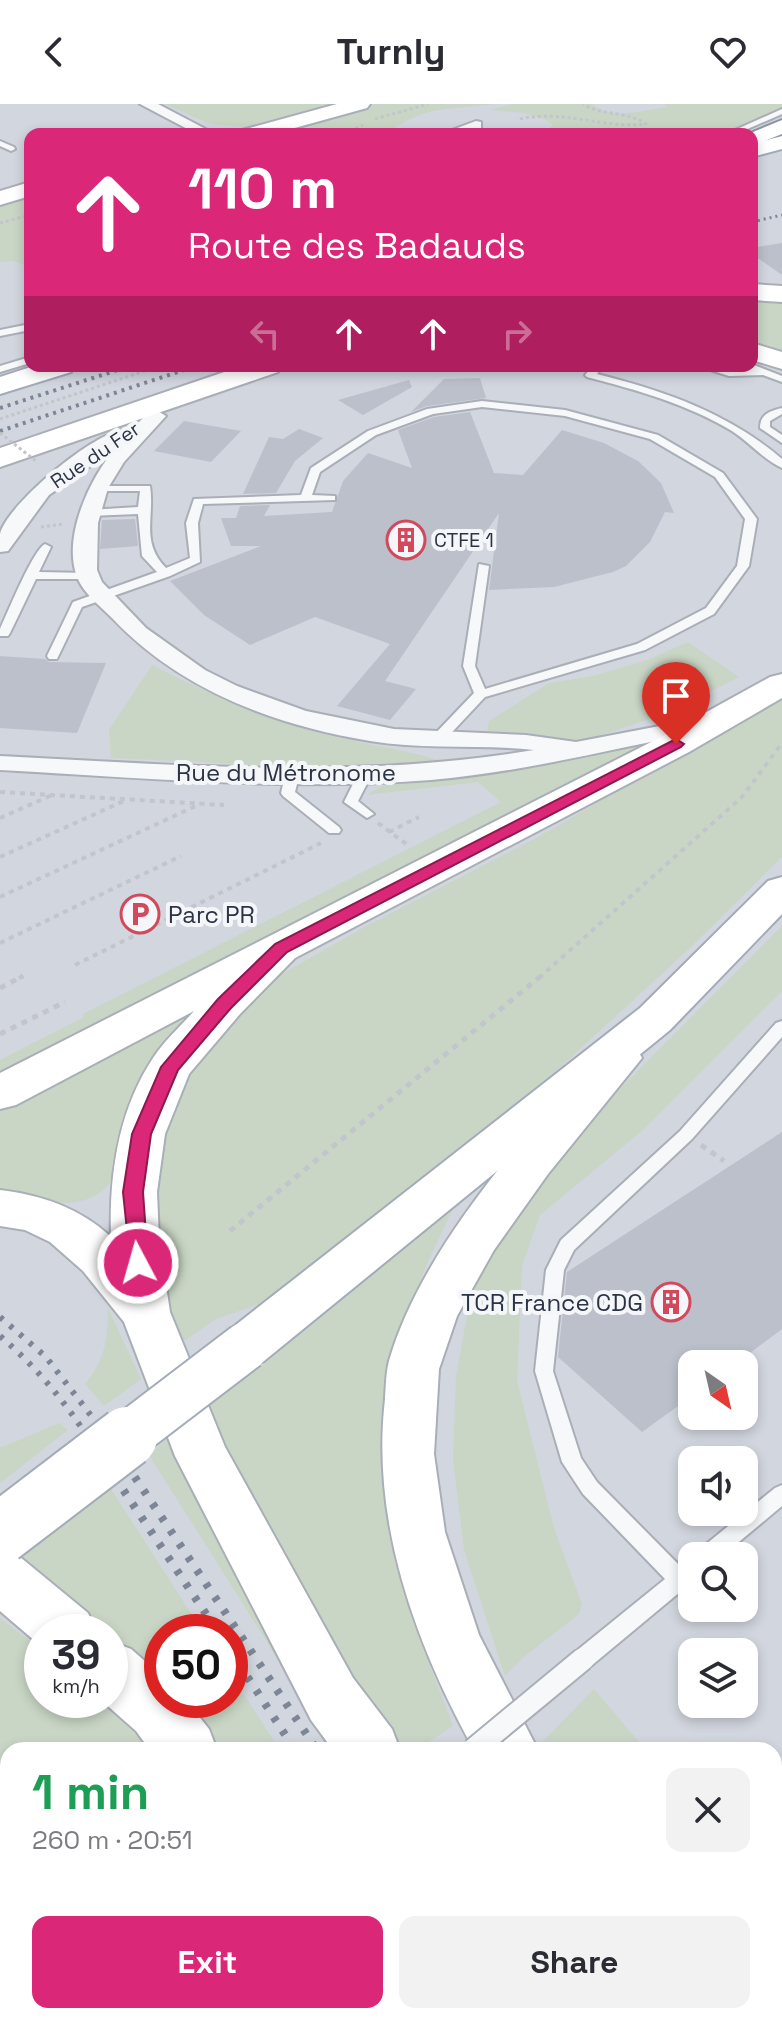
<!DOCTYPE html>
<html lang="en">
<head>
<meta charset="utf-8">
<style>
  body { margin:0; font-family:"Space Grotesk",sans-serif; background:#f2f2f3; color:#2b2b33; height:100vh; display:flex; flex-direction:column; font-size:30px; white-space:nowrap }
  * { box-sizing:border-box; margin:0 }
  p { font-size:26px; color:#7c7c81 }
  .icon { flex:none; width:44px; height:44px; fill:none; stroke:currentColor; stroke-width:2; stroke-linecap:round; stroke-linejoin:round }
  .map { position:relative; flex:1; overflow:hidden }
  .details { position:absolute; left:0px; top:1638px; width:782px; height:282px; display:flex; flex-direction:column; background:#fff; border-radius:24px 24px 0 0; box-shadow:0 4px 12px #0003 }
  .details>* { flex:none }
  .hud { position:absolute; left:24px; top:24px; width:734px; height:244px; border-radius:16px; box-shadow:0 4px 12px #0003; background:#db2777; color:#fff; overflow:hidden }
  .needle { width:52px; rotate:146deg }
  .fabs { position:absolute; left:678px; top:1246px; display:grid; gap:16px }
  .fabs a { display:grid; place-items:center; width:80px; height:80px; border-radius:16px; background:#fff; box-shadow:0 4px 12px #0003; font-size:40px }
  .speed { position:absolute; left:24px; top:1510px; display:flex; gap:16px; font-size:40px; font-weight:700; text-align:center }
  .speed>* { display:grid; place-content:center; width:104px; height:104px; border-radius:50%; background:#fff; box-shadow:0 4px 12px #0003; line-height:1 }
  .speed small { font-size:20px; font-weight:400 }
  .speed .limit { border:12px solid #d22; background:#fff; color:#111 }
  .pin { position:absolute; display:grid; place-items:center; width:68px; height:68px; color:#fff; margin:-82px -34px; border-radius:50% 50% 50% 0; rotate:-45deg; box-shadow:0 0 8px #0007 }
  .pin .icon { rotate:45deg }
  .me { position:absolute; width:88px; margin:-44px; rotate:354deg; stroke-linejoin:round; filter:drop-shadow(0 0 6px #0008) }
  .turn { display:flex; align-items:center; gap:28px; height:168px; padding:0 32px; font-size:36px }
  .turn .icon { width:104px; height:104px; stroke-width:2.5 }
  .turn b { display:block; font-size:56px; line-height:68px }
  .lanes { display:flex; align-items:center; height:76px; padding:0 32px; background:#0003; justify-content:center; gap:40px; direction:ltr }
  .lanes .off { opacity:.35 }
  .round { display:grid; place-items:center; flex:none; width:84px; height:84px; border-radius:16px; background:#f2f2f3 }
  .head { display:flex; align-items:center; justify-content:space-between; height:136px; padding:0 32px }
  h1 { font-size:48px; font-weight:700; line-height:60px; color:#1e9e55 }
  .action { display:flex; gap:16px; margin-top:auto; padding:16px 32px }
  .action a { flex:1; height:92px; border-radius:16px; background:#db2777; color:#fff; font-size:32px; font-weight:700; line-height:92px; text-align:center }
  .action a+a { background:#f2f2f3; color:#2b2b33 }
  header { display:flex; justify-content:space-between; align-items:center; height:104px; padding:0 32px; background:#fff; font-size:36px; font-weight:700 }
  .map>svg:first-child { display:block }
  .built { fill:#d2d6de; fill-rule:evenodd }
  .green { fill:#c9d6c5 }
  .building { fill:#bbc0ca }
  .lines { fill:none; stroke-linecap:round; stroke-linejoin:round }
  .lane-casing { stroke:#a9aeb7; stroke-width:4 }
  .street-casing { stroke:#a9aeb7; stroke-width:4 }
  .secondary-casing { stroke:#a9aeb7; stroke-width:4 }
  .primary-casing { stroke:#a3abb8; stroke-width:4 }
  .highway-casing { stroke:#8b94a3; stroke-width:4 }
  .path-far2 { stroke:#c2c5cb; stroke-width:3; stroke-dasharray:3 3; stroke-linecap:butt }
  .path-far1 { stroke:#c2c5cb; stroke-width:4; stroke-dasharray:5 5; stroke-linecap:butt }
  .path { stroke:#c2c5cb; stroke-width:5; stroke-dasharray:6 6; stroke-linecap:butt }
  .lane { fill:#f7f8fa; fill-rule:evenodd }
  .street { fill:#f7f8fa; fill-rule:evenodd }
  .secondary { fill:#fff; fill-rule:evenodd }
  .primary { fill:#fff; fill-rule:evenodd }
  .highway { fill:#fff; fill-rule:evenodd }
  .rail-far3 { stroke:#7d8696; stroke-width:3; stroke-dasharray:2 4; stroke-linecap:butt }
  .rail-far2 { stroke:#7d8696; stroke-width:4; stroke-dasharray:3 5; stroke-linecap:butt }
  .rail-far1 { stroke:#7d8696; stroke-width:6; stroke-dasharray:4 9; stroke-linecap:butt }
  .rail { stroke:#7d8696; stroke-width:8; stroke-dasharray:5 11; stroke-linecap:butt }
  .lane-bridge-casing { stroke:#a9aeb7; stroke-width:26; stroke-linecap:butt }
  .primary-bridge-far1-casing { stroke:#a3abb8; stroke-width:51; stroke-linecap:butt }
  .primary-bridge-casing { stroke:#a3abb8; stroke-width:64; stroke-linecap:butt }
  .path-bridge { stroke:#c2c5cb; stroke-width:3; stroke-dasharray:3 3; stroke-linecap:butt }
  .lane-bridge { stroke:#f7f8fa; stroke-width:22 }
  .primary-bridge-far1 { stroke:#fff; stroke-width:47 }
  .primary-bridge { stroke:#fff; stroke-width:60 }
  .route { fill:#db2777; stroke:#8e194d; stroke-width:2 }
  .labels { text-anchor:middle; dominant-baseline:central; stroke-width:8; stroke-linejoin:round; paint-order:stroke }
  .far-street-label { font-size:20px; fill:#2b3445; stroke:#f4f6f9 }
  .far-poi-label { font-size:20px; fill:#2b3445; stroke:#f4f6f9; text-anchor:start }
  .street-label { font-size:24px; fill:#2b3445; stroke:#f4f6f9 }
  .poi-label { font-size:24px; fill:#2b3445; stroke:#f4f6f9; text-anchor:start }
</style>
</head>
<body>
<header><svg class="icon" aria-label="back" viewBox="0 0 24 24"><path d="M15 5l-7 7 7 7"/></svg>Turnly<svg class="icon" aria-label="heart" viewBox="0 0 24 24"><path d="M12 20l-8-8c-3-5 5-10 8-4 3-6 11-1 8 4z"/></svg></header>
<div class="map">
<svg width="782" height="1919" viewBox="0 0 782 1919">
  <rect width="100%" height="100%" fill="#e4e7ec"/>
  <path class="built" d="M 0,0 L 782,0 L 782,1919 L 0,1919 ZM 30,30 L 752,30 L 752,262 L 30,262 ZM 692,1260 L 744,1260 L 744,1312 L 692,1312 ZM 692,1356 L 744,1356 L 744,1408 L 692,1408 ZM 692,1452 L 744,1452 L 744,1504 L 692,1504 ZM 42,1528 L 110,1528 L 110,1596 L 42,1596 ZM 162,1528 L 230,1528 L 230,1596 L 162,1596 ZM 692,1548 L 744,1548 L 744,1600 L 692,1600 ZM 8,1646 L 774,1646 L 774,1912 L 8,1912 Z"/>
  <path class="green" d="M 164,0 L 333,0 L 245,23 L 210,20 Z
    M 375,0 L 494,0 C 444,7 428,0 385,30 L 257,30 Z
    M 513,0 L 592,0 C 611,17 644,6 667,3 L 664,0 L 782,0 L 782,11 L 738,30 L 549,30 L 552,20 C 531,6 515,9 491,6 Z
    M 30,91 L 30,163 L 13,157 L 0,158 L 0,99 Z
    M 752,193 L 782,194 L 782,250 L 752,242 Z
    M 688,538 L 739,573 L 672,607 L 579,639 L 549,632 L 487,631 L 489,617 L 549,579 L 593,572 L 647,556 Z
    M 152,561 C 204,587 255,611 311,627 C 353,639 396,643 438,656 L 329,664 L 111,654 L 109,626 Z
    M 782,591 L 782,753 L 691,843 L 518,1002 L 342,1143 L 260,1200 L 216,1215 L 174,1244 L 152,1142 L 160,1061 L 173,999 L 191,955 L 275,874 L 364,823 L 538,733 Z
    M 664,634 L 0,975 L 0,956 L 84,913 L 83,910 L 501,698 L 478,678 L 366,691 L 388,679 L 468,671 L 575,655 Z
    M 782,822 L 782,887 L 643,1026 L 540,1111 L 522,1162 L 517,1277 L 554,1424 L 582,1500 L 579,1510 L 525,1552 L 505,1572 L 464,1446 L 453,1354 L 456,1273 L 474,1171 L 579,1026 Z
    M 229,883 L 119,1066 C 114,1072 108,1082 102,1087 C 75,1108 31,1097 0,1093 L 0,1003 Z
    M 456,1098 L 425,1164 L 392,1258 L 380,1365 L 395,1444 L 426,1551 L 453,1622 L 417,1646 L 396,1646 L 327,1531 L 205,1304 L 260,1263 Z
    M 108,1204 L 141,1275 L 104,1302 L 85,1280 C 105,1256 108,1235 108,1204 Z
    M 59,1319 L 68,1326 L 0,1379 L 0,1344 Z
    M 171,1331 L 210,1423 L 335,1646 L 149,1351 Z
    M 109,1382 L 203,1528 L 162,1528 L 162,1585 L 110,1535 L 110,1528 L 103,1528 L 56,1482 L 19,1454 Z
    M 0,1514 L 42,1546 L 42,1596 L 100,1596 L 151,1646 L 8,1646 L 8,1741 L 0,1740 Z
    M 230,1569 L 280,1646 L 224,1646 L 174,1596 L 230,1596 Z
    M 594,1585 L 646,1646 L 540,1646 L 538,1642 Z
    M 774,1794 L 782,1802 L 782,1919 L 717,1919 L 711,1912 L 774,1912 Z
    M 0,1844 L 8,1844 L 8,1912 L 47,1912 L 0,1918 Z"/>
  <path class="building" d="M 782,139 L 782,171 L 752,150 L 752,144 Z
    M 480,274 L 486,294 L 427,302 L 411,308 L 444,275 Z
    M 409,276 L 412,283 L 363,311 L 338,296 Z
    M 470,308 L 494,369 L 523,371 L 562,326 L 604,339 L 638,357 L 661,379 L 674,409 L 665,408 L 650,438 L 626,462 L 613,468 L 554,483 L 489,486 L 499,409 L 385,577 L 416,585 L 390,616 L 337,602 L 390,540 L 315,513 L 250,541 L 204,511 L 170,477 L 261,442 L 231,442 L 221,414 L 236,414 L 240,402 L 270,401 L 264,412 L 332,408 L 343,377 L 368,349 L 412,364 L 398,326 L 434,313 Z
    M 184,317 L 241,327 L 211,358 L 154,347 Z
    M 299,325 L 323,334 L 295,357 L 276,389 L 243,390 L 269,333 L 283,335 Z
    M 135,415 L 138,442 L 100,445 L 102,416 Z
    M 0,552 L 45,555 L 49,558 L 106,559 L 77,629 L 0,624 Z
    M 782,1028 L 782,1225 L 735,1260 L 692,1260 L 692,1292 L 642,1328 L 558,1253 L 567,1168 Z"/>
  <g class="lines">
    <defs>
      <path id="lane" d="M 782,5 L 782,10 L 736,30 L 726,30 Z
        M 0,37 L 14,43 L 15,45 L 11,47 L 0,42 Z
        M 30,220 L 30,226 L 0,232 L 0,226 Z
        M 30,253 L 30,259 L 0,268 L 0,262 Z
        M 754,261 L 782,272 L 782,278 L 763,271 L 729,272 L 698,262 C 716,262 732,266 750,265 Z
        M 593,262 L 603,262 L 597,270 C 665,287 728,309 782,355 L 782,364 C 764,356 749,338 732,327 C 687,300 637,286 587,273 L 585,271 Z
        M 482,297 L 565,306 L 658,331 L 723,369 L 757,415 L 749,462 L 714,510 L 645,546 L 485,593 L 440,641 L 430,641 L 430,635 L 474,589 L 463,562 L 479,460 L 489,462 L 475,562 L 485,585 L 637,540 L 706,504 L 737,462 L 745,415 L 715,373 L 650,335 L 565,312 L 482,303 L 433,310 L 376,331 L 320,368 L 312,391 L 335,392 L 335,396 L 203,400 L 198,419 L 200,458 L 170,472 L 82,503 L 57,555 L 49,555 L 47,552 L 73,498 L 157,468 L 142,452 L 138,410 L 89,412 L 83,409 L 89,406 L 138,403 L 140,387 L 97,387 L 92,384 L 93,382 L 150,382 C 155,412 140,438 166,464 L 190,454 L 186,419 L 194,395 L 301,391 L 311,364 L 368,327 L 427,305 Z
        M 782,304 L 782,310 L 770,317 L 770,323 L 782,331 L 782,339 L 760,324 C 760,310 770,307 782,304 Z
        M 45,440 L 51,443 L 39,468 L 87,469 L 93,472 L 87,475 L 36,475 L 10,529 L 8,532 L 0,532 L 0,525 C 8,508 33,446 45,440 Z
        M 292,668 L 299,672 L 295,688 L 339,723 L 341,726 L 339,729 L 329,729 L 283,692 L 281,689 L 285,672 Z
        M 364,668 L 371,672 L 358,697 L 374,710 L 367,714 L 344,698 L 357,672 Z
        M 782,917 L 782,933 L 692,1035 L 574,1146 L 564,1166 L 553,1267 L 581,1354 L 597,1378 L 680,1462 L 692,1456 L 692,1478 L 591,1562 L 583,1565 L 575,1562 L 572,1555 L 575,1548 L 665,1475 L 583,1390 L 562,1358 L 535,1267 L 546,1166 L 561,1136 L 680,1027 L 776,919 Z
        M 782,1381 L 782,1402 L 722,1452 L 697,1452 L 700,1445 L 775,1384 Z
        M 132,1912 L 162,1912 L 159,1919 L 129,1919 Z
        M 404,1912 L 431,1912 L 434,1919 L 407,1919 Z
        M 555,1912 L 582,1912 L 585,1919 L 558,1919 Z"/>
      <path id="street" d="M 140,0 L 158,0 L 215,30 L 197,30 Z
        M 476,17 L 481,18 L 481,24 L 463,30 L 441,30 Z
        M 156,306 L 166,312 L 124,358 L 108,384 L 98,419 L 97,466 L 102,478 L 146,524 L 205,566 L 237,582 L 306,607 L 394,625 L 526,631 L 576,638 L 712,612 L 721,614 L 724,619 L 721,624 L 712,626 C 618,643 526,668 431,676 C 288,687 143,674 0,666 L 0,652 C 178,661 357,676 534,646 C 480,640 425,646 370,637 C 274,621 180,586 112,514 C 100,502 83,489 77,473 C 62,433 90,373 116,344 L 49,391 L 8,447 L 0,448 C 0,443 0,435 0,430 C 6,401 104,318 131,326 L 149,308 Z"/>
      <path id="secondary" d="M 337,0 L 370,0 L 367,4 L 273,30 L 238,30 L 242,26 Z
        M 30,78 L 30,92 L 0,101 L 0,87 Z
        M 752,180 L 782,182 L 782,198 L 752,196 Z
        M 752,239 L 782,248 L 782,265 L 752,256 Z
        M 242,262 L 281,262 L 278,268 L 0,363 L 0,344 Z
        M 782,570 L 782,594 L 689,648 L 295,854 L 240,910 L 189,970 L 165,1030 L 157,1088 L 159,1135 L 170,1208 L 225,1343 L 353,1574 L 392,1625 L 400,1646 L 333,1646 L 311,1616 L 175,1352 L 124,1218 L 83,1167 L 50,1138 L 25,1126 L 0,1122 L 0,1086 C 42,1091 80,1104 111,1133 C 109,1071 118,1007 153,954 C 164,937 181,922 194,907 L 16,1001 L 0,1005 L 0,969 L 663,632 L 770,573 Z
        M 620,938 L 636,943 L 642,954 L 548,1070 L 494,1146 L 457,1212 L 439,1265 L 434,1350 L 445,1428 L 479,1531 L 538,1646 L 474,1646 C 417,1543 373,1424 384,1305 C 386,1289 385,1272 389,1257 C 422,1143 527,1029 604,943 Z
        M 0,1446 L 20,1453 L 88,1509 L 97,1528 L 42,1528 L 42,1543 L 0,1507 Z
        M 110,1537 L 131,1545 L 162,1572 L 162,1596 L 186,1596 L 209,1625 L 217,1646 L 150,1646 L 136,1627 L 101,1596 L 110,1596 Z
        M 0,1779 L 8,1780 L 8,1844 L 0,1843 Z
        M 232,1912 L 306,1912 L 309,1919 L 235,1919 Z
        M 328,1912 L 397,1912 L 400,1919 L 331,1919 Z
        M 591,1912 L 708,1912 L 711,1919 L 594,1919 Z"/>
      <path id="primary" d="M 782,32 L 782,45 L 752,53 L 752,40 Z
        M 34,262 L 74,262 L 71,268 L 0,290 L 0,273 Z
        M 782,773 L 782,810 L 670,926 L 264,1257 L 246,1263 L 228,1257 L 221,1242 L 228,1227 L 640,904 L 768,777 Z"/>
      <path id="highway" d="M 782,16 L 782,30 L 752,42 L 752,30 L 748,30 Z"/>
    </defs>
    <use href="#lane" class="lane-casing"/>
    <use href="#street" class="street-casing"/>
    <use href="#secondary" class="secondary-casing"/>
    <use href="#primary" class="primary-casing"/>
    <use href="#highway" class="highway-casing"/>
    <path class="path-far2" d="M 375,15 L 428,0
      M 520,15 C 563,5 603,25 646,20 C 627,7 603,12 583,0
      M 345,30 L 363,21
      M 0,119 L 30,111
      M 0,315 L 160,262
      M 41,423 L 63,420"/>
    <path class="path-far1" d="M 0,688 L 224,701
      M 0,714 L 52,691
      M 378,719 L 409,742
      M 389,728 L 419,713
      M 0,753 L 126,696
      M 0,793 L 200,700
      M 0,839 L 181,752
      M 75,861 L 321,739
      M 19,874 L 27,870
      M 539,874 L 742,693 L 782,639"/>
    <path class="path" d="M 0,884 L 23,872
      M 0,930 L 65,898
      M 701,1041 L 724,1057
      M 230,1127 L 541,872"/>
    <use href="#lane" class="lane"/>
    <use href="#street" class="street"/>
    <use href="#secondary" class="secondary"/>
    <use href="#primary" class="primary"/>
    <use href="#highway" class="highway"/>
    <path class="rail-far3" d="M 752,118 L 782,111"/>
    <path class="rail-far2" d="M 0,304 L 130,262
      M 0,327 L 196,262"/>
    <path class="rail-far1" d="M 0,1213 L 46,1253 L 109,1335
      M 0,1232 C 36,1263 63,1295 89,1335"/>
    <path class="rail" d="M 88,1333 L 218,1528
      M 108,1333 L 317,1646
      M 230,1546 L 295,1646
      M 477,1912 L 482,1919
      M 506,1912 L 511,1919"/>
    <defs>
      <path id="lane-bridge" d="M 473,1646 L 583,1555"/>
      <path id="primary-bridge-far1" d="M 124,1335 L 246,1242"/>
      <path id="primary-bridge" d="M 0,1430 L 127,1333"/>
    </defs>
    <use href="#lane-bridge" class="lane-bridge-casing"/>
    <use href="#primary-bridge-far1" class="primary-bridge-far1-casing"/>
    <use href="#primary-bridge" class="primary-bridge-casing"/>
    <path class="path-bridge" d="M 0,329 L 36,357"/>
    <use href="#lane-bridge" class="lane-bridge"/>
    <use href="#primary-bridge-far1" class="primary-bridge-far1"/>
    <use href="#primary-bridge" class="primary-bridge"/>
  </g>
  <path class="route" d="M 676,635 L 684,640 L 681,643 L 287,848 L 231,904 L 178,966 L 151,1030 L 143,1088 L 148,1159 L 145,1165 L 131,1165 L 123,1088 L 132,1030 L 161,963 L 218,895 L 275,840 Z"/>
  <defs>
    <symbol id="building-ring" viewBox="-11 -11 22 22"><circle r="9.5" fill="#f4f6f9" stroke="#d1495b" stroke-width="1.5"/><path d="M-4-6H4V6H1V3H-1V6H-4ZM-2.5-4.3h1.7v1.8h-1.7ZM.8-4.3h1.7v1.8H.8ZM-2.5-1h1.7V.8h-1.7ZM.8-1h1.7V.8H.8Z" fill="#d1495b"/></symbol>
    <symbol id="parking-ring" viewBox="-11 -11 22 22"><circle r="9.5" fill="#f4f6f9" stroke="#d1495b" stroke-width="1.5"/><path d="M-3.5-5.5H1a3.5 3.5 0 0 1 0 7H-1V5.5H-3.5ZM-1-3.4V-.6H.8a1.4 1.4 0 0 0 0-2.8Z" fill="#d1495b"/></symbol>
  </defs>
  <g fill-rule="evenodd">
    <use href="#building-ring" x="384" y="414" width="44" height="44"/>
    <use href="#parking-ring" x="118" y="788" width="44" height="44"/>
    <use href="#building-ring" x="649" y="1176" width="44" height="44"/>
  </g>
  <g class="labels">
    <g class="far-street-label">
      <text transform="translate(95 351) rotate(-34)">Rue du Fer</text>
    </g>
    <g class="far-poi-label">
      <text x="434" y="436">CTFE 1</text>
    </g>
    <g class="street-label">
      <text x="286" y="668">Rue du Métronome</text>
    </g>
    <g class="poi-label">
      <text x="168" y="810">Parc PR</text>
      <text x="643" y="1198" text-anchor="end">TCR France CDG</text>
    </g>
  </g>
</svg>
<div class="fabs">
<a><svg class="needle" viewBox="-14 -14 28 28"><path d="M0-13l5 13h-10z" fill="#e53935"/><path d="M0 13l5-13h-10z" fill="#7c7c81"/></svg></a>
<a><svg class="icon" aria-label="sound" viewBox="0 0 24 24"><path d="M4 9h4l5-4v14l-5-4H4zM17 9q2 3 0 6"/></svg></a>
<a><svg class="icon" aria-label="search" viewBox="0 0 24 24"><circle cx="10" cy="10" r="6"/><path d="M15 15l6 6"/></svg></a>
<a><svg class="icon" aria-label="layers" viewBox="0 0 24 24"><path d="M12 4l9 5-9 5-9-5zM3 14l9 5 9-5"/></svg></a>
</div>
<div class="speed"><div>39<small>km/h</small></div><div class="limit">50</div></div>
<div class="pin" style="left:676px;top:640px;background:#d93025"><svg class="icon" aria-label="arrive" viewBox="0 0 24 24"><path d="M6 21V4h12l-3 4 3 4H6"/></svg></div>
<svg class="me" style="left:138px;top:1159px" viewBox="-20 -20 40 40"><circle r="17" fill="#db2777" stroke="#fff" stroke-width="3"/><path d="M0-11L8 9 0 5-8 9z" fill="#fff"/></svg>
<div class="hud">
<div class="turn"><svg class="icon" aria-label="ahead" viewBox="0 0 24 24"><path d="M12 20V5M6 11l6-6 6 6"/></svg><div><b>110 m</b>Route des Badauds</div></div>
<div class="lanes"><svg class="icon off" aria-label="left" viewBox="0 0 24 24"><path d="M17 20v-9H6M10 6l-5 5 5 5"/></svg><svg class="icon" aria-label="ahead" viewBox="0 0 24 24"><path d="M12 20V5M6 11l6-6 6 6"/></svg><svg class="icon" aria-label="ahead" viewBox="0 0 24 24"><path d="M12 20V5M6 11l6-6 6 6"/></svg><svg class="icon off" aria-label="right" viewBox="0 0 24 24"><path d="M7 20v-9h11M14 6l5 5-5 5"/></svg></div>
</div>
<section class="details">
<div class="head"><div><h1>1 min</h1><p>260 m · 20:51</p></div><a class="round"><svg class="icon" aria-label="close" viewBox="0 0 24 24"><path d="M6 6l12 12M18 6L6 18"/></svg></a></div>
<div class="action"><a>Exit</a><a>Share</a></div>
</section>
</div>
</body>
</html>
